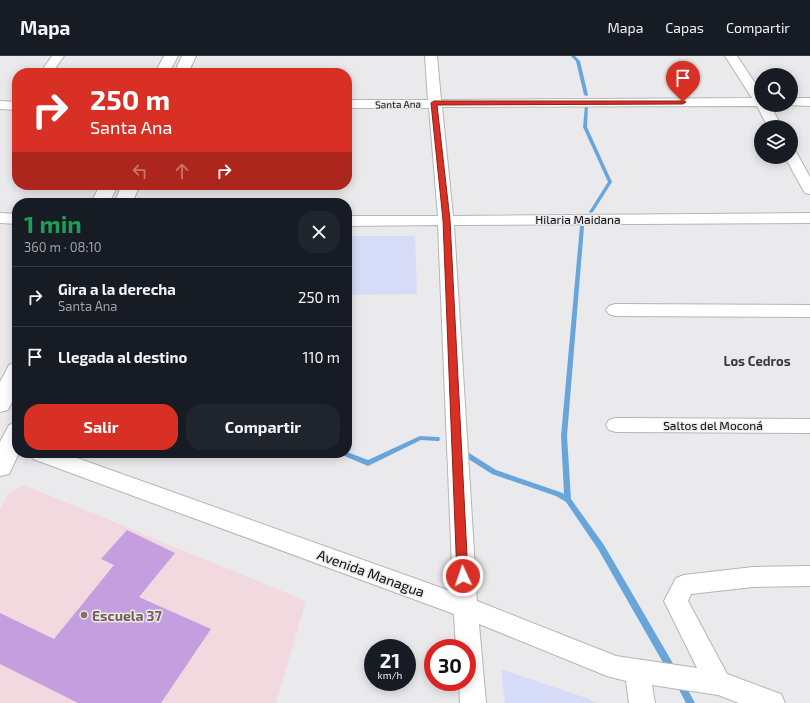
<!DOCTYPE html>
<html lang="es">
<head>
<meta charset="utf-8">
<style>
  body { margin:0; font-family:"Exo 2",sans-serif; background:#20242c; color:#f1f3f6; height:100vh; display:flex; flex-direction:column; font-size:15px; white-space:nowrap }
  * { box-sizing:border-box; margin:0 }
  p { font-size:13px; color:#9ea1a6 }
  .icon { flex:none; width:22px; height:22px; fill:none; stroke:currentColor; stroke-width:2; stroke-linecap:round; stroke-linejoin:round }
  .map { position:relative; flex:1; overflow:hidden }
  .sheet { position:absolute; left:12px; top:142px; width:340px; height:260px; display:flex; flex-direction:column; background:#171b24; border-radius:16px; box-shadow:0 2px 10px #0003 }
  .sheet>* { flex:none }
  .banner { position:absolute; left:12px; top:12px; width:340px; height:122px; border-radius:16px; box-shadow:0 2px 10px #0003; background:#d93025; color:#fff; overflow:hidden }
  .tools { position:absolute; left:754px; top:12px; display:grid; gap:8px }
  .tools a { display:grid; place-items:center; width:44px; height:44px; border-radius:50%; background:#171b24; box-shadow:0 2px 10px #0003; font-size:20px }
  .speed { position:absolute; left:364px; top:583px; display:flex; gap:8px; font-size:20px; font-weight:700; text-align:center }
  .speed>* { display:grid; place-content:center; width:52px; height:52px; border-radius:50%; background:#171b24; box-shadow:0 2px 10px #0003; line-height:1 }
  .speed small { font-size:10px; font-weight:400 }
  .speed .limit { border:6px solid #d22; background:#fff; color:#111 }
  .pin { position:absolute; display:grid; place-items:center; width:34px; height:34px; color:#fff; margin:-41px -17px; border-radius:50% 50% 50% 0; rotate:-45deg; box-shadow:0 0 4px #0007 }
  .pin .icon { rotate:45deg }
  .me { position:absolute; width:44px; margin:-22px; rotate:357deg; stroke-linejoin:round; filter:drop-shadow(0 0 3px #0008) }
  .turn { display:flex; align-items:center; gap:14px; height:84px; padding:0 12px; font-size:18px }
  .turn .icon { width:52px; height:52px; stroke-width:2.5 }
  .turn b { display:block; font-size:28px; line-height:34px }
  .lanes { display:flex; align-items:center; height:38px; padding:0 12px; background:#0003; justify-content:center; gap:20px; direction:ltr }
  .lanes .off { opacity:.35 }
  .round { display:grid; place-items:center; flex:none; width:42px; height:42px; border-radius:16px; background:#20242c }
  .headline { display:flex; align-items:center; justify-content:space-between; height:68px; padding:0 12px }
  h1 { font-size:24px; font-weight:700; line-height:30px; color:#1e9e55 }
  .action { display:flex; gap:8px; margin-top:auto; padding:8px 12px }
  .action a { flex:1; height:46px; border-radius:16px; background:#d93025; color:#fff; font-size:16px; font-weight:700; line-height:46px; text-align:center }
  .action a+a { background:#20242c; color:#f1f3f6 }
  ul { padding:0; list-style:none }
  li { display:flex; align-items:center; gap:12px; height:60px; padding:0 12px; border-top:1px solid #363941 }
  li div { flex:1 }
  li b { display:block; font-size:15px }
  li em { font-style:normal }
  header { display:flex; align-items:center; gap:24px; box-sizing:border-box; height:56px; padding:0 20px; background:#171b24; border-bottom:1px solid #363941 }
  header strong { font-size:19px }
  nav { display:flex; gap:22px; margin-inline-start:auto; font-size:14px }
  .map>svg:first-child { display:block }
  .education { fill:#f2d9e0 }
  .green { fill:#d6dbf7 }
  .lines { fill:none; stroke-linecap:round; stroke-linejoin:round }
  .stream { fill:#67a5da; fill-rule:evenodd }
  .building { fill:#c59ee0 }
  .minor-casing { stroke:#b4b5b7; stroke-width:2 }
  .secondary-casing { stroke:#b4b5b7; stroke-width:2 }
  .minor { fill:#fff; fill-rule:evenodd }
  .secondary { fill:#fff; fill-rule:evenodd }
  .route { fill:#d93025; stroke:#8d1f18 }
  .education-dot { fill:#8d6e63; stroke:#eaeaed; stroke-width:1.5 }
  .labels { text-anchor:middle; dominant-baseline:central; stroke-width:3; stroke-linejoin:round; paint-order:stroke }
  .far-street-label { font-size:10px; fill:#0b0b0c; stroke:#eaeaed }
  .street-label { font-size:12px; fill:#0b0b0c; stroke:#eaeaed }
  .neighbourhood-label { font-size:13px; font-weight:bold; fill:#3c3c3f; stroke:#eaeaed }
  .near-street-label { font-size:14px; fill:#0b0b0c; stroke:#eaeaed }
  .near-education-label { font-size:14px; font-weight:bold; fill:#785e54; stroke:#eaeaed; text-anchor:start }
</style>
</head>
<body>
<header>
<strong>Mapa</strong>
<nav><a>Mapa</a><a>Capas</a><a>Compartir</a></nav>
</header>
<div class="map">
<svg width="810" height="647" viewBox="0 0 810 647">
  <rect width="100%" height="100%" fill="#eaeaed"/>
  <path class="education" d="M 24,429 L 306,545 L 276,647 L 0,647 L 0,454 L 7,439 Z"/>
  <path class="green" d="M 347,180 L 415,180 L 417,238 L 347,239 Z
    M 501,613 L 586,642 L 597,647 L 505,647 Z"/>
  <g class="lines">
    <path class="stream" d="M 571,0 L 575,0 L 580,5 L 588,39 L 587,40 L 584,39 L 576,5 Z
      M 585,49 L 588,50 L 587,71 L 612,126 L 593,156 L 591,157 L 589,156 L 608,126 L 583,71 Z
      M 580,170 L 584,170 L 584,171 L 567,380 L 571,443 L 604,489 L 675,611 L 676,614 L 675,617 L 672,618 L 669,617 L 598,493 L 566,446 L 556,440 L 492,418 L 462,399 L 461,397 L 462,395 L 466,395 L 496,414 L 560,436 L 564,438 L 561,380 Z
      M 420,380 L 437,381 L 439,381 L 440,383 L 439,385 L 437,385 L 421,384 L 368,410 L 342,399 L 341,397 L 347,397 L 347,396 L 368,404 Z
      M 680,624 L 683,625 L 695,647 L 686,647 L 676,628 L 677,625 Z"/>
  </g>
  <path class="building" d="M 127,474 L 175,497 L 139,541 L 211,573 L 161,647 L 78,647 L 0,608 L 0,557 L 54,583 L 114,509 L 101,503 Z"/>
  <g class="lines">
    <defs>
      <path id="minor" d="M 52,0 L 64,0 L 52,17 L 40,17 Z
        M 425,0 L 437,0 L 441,44 L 752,42 L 725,0 L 737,0 L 761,36 L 761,49 L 770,49 L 782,71 L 768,71 L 757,50 L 442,51 L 453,160 L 810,157 L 810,167 L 454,169 L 477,545 L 616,600 L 697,612 L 664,545 L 676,522 L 684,519 L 753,511 L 810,510 L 810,530 L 753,531 L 691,538 L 688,545 L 727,618 L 781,638 L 785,647 L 739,647 L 718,639 L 652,629 L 655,647 L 629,647 L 626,625 L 607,620 L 479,568 L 486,647 L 460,647 L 459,626 L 467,626 L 467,592 L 456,592 L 454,558 L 33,403 L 30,397 L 63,397 L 453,536 L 438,169 L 347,170 L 347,160 L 438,160 L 429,52 L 347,52 L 347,44 L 428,44 Z
        M 791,42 L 810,42 L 810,50 L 787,49 L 791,49 Z
        M 0,45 L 17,46 L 17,54 L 0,53 Z
        M 791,95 L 796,96 L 810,121 L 810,138 L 805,137 L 803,134 L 785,101 L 791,101 Z
        M 0,157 L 17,158 L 17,168 L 0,167 Z
        M 615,248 L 810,249 L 810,261 L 615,260 L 609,258 L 606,254 L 609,250 Z
        M 616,362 L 810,363 L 810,377 L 616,376 L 609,374 L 606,369 L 609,364 Z"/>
      <path id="secondary" d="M 164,0 L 178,0 L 169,17 L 155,17 Z
        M 182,0 L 196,0 L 188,17 L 174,17 Z
        M 100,129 L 118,129 L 109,147 L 91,147 Z
        M 122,129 L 140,129 L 132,147 L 114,147 Z
        M 17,306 L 17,336 L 8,354 L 0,356 L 0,326 L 9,309 Z
        M 17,366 L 17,397 L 19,397 L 9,418 L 0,420 L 0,386 L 9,369 Z"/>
    </defs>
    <use href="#minor" class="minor-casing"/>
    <use href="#secondary" class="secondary-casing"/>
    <use href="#minor" class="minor"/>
    <use href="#secondary" class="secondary"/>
  </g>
  <path class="route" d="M 434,45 L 683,45 L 686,46 L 683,48 L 437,49 L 450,164 L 468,520 L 467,523 L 463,524 L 459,523 L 457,520 L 443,164 L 431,47 Z"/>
  <circle class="education-dot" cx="84" cy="559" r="4"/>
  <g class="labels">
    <g class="far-street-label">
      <text transform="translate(398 48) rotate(-1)">Santa Ana</text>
    </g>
    <g class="street-label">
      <text x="578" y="163">Hilaria Maidana</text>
      <text x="713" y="369">Saltos del Moconá</text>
    </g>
    <g class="neighbourhood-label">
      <text x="757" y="305">Los Cedros</text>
    </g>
    <g class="near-street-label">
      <text transform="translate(371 517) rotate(20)">Avenida Managua</text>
    </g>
    <g class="near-education-label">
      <text x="92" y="559">Escuela 37</text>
    </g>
  </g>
</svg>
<div class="tools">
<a><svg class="icon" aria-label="search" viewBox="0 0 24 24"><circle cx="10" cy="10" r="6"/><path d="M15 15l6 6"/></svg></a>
<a><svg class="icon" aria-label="layers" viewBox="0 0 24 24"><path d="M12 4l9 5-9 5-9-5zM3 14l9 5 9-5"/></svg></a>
</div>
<div class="speed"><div>21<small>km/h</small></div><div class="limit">30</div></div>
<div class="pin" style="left:683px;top:46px;background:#d93025"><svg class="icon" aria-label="arrive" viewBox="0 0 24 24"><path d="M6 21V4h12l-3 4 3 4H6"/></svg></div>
<svg class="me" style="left:463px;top:520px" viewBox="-20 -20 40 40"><circle r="17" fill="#d93025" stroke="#fff" stroke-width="3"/><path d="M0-11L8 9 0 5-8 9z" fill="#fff"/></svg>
<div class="banner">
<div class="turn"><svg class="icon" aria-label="right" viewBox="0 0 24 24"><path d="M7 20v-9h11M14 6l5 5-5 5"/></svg><div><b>250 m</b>Santa Ana</div></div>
<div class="lanes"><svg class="icon off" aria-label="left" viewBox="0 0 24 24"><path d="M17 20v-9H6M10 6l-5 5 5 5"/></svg><svg class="icon off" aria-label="ahead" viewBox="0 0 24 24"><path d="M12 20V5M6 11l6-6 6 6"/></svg><svg class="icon" aria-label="right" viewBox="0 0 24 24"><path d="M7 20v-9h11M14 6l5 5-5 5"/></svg></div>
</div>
<section class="sheet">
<div class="headline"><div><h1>1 min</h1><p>360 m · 08:10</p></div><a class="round"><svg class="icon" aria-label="close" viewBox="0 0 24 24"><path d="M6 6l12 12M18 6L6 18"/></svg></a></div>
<ul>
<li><svg class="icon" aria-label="right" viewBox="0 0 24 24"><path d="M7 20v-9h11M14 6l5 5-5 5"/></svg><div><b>Gira a la derecha</b><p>Santa Ana</p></div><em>250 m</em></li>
<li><svg class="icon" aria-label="arrive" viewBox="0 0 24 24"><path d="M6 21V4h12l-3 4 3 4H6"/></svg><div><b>Llegada al destino</b></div><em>110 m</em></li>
</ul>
<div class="action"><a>Salir</a><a>Compartir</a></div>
</section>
</div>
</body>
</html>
